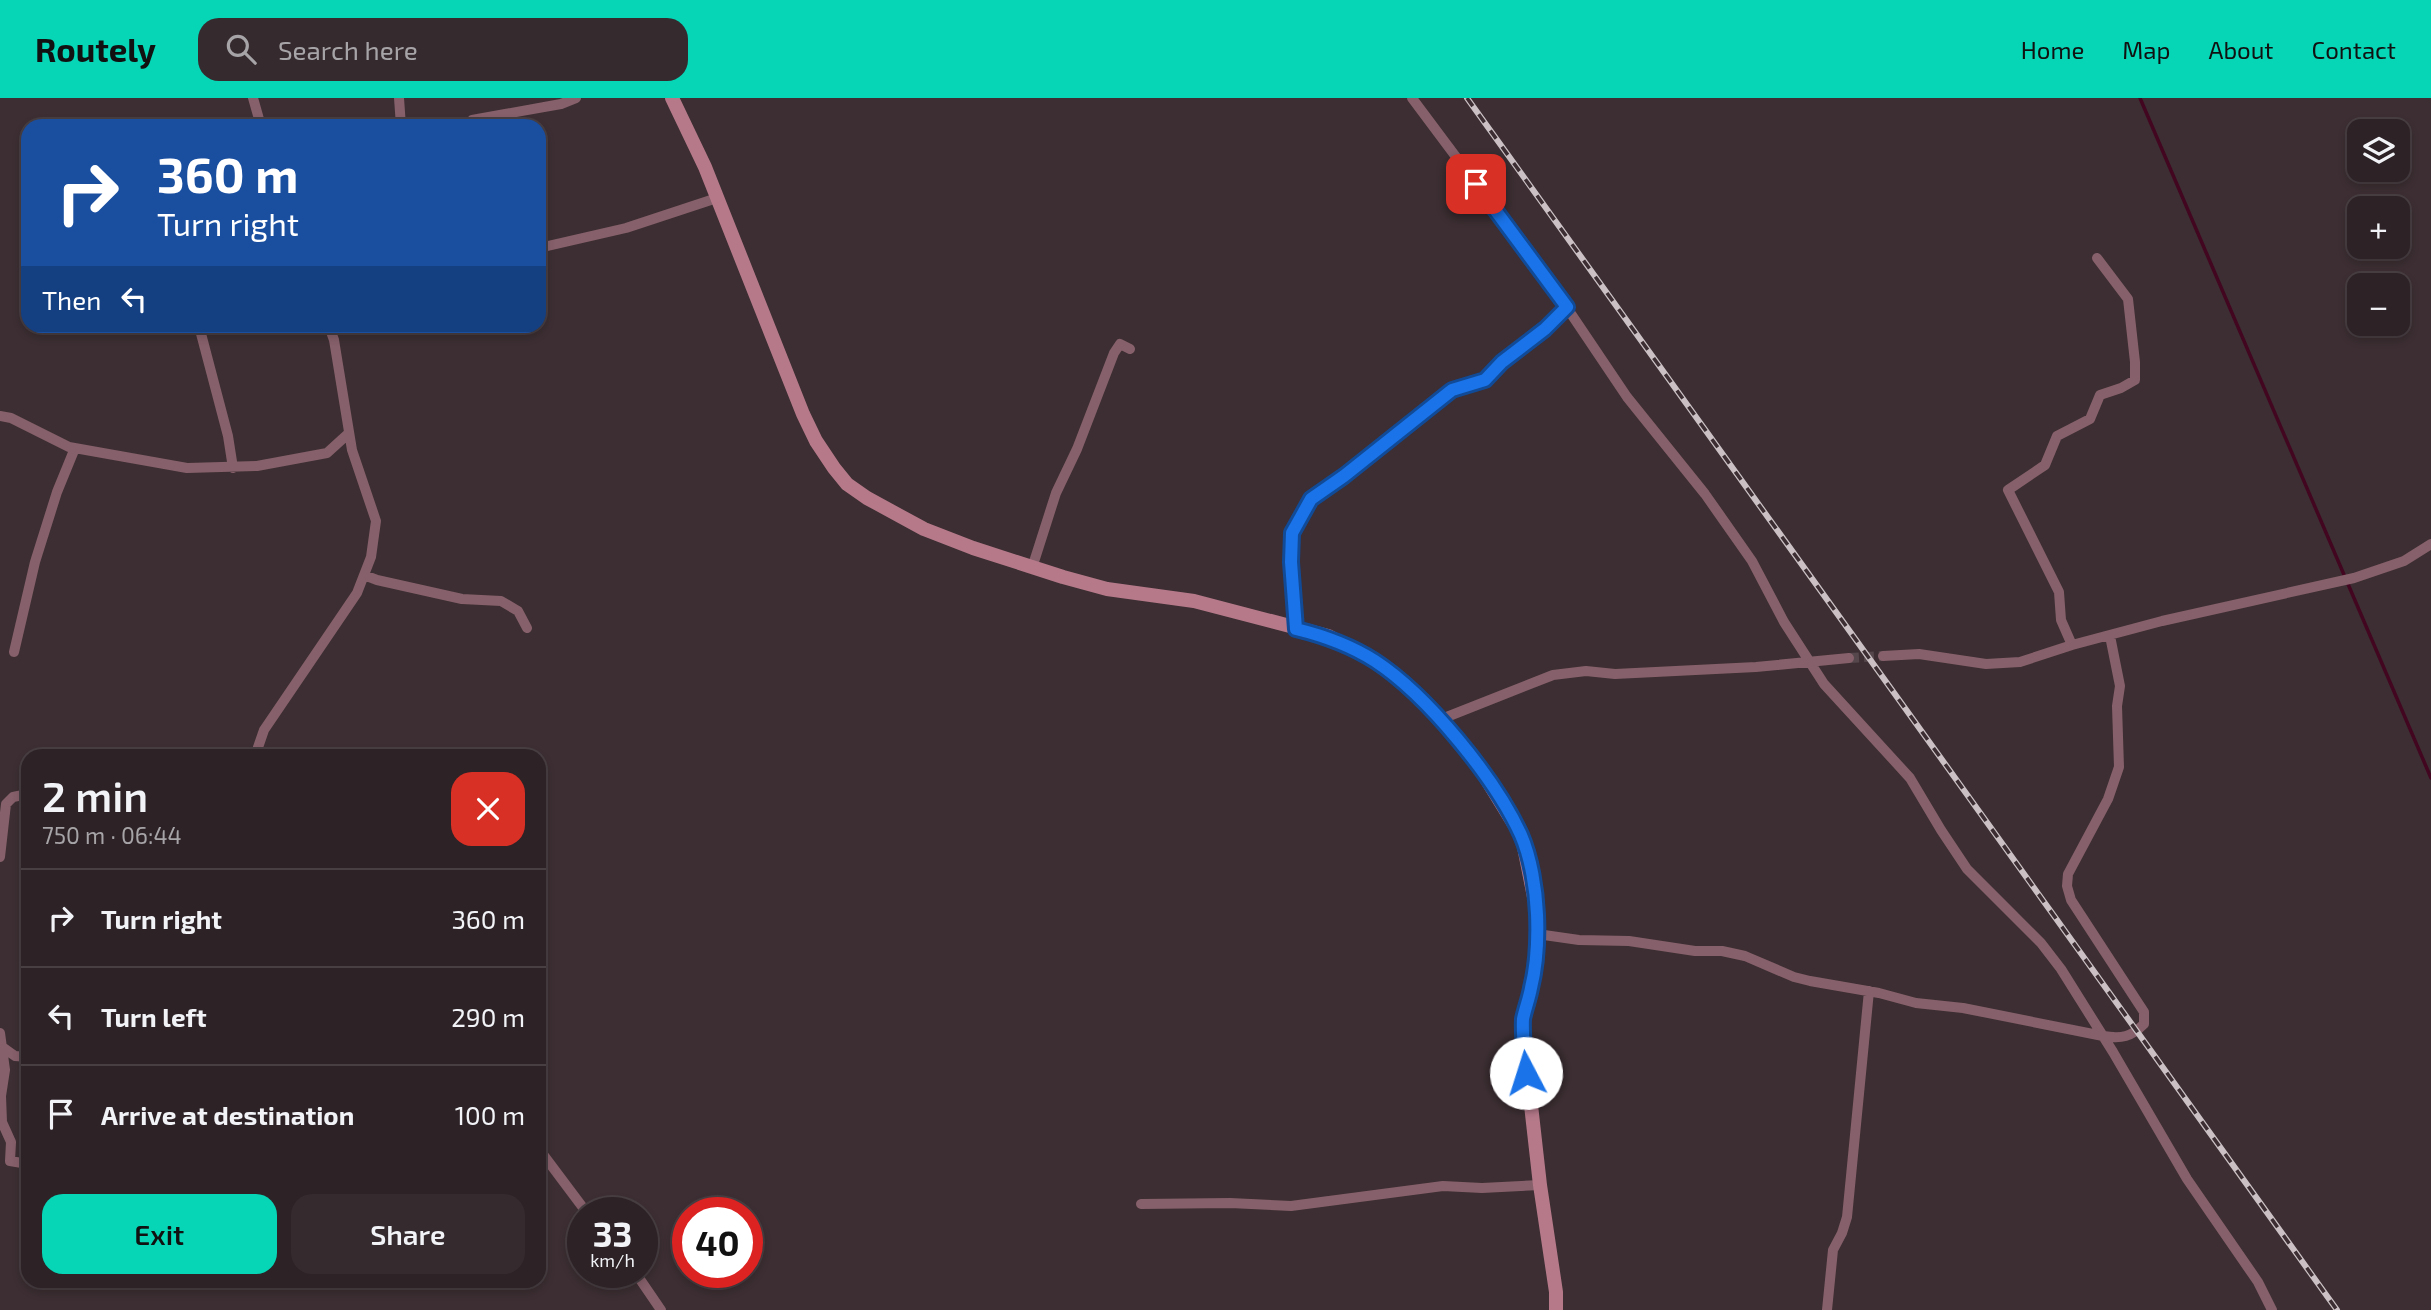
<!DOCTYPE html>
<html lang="en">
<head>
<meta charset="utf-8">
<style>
  body { margin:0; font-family:"Exo 2",sans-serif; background:#352a2e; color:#f1f3f6; height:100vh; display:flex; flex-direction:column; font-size:26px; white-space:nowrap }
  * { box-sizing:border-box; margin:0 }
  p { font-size:23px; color:#a7a4a7 }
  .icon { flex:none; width:38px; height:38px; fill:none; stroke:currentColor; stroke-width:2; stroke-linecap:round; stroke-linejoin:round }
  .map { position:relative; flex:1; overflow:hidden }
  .drawer { position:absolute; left:21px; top:651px; width:525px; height:539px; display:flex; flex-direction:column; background:#2d2226; border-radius:21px; box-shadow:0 4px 10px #0003,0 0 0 2px #483f43 }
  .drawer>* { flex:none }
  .guide { position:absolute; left:21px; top:21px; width:525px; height:214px; border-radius:21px; box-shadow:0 4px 10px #0003,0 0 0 2px #483f43; background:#1a4fa0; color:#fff; overflow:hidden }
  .controls { position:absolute; left:2347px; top:21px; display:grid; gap:14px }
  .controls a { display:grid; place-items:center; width:63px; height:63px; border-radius:14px; background:#2d2226; box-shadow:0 4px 10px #0003,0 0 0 2px #483f43; font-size:35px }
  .speed { position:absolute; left:567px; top:1099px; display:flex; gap:14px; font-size:35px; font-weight:700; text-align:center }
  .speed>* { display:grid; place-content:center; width:91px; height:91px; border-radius:50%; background:#2d2226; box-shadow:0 4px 10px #0003,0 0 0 2px #483f43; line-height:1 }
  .speed small { font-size:18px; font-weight:400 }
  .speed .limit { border:10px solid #d22; background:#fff; color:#111 }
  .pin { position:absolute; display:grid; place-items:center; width:60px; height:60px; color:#fff; margin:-30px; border-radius:14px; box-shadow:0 4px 10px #0006 }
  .me { position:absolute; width:77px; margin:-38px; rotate:355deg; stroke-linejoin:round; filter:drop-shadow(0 0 5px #0008) }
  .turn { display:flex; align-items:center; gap:24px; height:147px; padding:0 21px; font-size:32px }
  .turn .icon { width:91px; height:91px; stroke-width:2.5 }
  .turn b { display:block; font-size:49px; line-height:60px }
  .then { display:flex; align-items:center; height:66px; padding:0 21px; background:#0003; gap:14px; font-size:26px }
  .round { display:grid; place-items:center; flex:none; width:74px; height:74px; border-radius:21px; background:#352a2e }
  .head { display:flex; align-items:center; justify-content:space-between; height:119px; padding:0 21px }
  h1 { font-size:42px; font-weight:600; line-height:52px }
  .primary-button { display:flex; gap:14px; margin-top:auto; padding:14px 21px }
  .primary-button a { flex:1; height:80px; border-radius:21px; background:#06d5b6; color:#111; font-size:28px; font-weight:600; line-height:80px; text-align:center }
  .primary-button a+a { background:#352a2e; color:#f1f3f6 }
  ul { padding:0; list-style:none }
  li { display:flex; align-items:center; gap:21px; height:98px; padding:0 21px; border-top:2px solid #483f43 }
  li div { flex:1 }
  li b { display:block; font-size:26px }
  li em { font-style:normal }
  header { display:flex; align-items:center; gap:42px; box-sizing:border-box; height:98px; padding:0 35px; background:#06d5b6; color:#111 }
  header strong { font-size:33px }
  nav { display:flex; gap:38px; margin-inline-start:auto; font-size:24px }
  .search { width:490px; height:63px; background:#352a2e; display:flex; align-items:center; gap:18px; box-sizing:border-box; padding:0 24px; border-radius:21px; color:#a7a4a7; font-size:26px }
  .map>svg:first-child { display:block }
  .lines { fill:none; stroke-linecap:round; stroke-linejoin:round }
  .stream { stroke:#420620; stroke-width:3.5 }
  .street-tunnel { stroke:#55474b; stroke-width:10; stroke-dasharray:10 5; stroke-linecap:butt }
  .street { stroke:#86606b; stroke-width:10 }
  .secondary { stroke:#b5798a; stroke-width:14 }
  .rail-casing { stroke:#cbc1c4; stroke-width:6 }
  .rail { stroke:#3c2e32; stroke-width:3.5; stroke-dasharray:10; stroke-linecap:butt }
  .route-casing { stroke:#114b97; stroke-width:18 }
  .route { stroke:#1a73e8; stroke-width:12 }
</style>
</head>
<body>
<header>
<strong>Routely</strong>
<div class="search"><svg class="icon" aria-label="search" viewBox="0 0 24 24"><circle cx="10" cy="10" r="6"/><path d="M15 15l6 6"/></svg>Search here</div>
<nav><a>Home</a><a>Map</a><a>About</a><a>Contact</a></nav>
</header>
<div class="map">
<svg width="2431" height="1212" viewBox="0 0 2431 1212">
  <rect width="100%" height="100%" fill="#3c2e32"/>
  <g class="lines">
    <path class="stream" d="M 2140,0 L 2431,680"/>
    <path class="street-tunnel" d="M 1849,560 L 1883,558"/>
    <path class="street" d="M 253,0 L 261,28
      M 399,0 L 401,28
      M 1412,0 L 1551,186 L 1627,299 L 1705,396 L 1752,463 L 1784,524 L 1824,586 L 1910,680 L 1941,732 L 1967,771 L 2041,845 L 2061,871 L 2113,954 L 2187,1081 L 2258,1184 L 2272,1212
      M 472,22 L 561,6 L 576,0
      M 539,150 L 626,130 L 717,100
      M 199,228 L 228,338 L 233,370
      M 0,318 L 11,320 L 69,349 L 187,370 L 257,368 L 327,355 L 349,335
      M 1032,470 L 1056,395 L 1077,351 L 1114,255 L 1120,246 L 1130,251
      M 364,477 L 377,482 L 462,501 L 501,503 L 518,513 L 527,530
      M 1296,531 L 1291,464 L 1292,435 L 1311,401 L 1344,378 L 1452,292 L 1485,282 L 1502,264 L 1545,231 L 1567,210
      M 2072,547 L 2061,522 L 2059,494 L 2008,392 L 2045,367 L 2057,338 L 2090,321 L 2100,297 L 2121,290 L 2135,282 L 2135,264 L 2128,201 L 2097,160
      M 14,554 L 35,464 L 57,394 L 75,350
      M 1883,558 L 1919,556 L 1986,566 L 2020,564 L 2072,547 L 2162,523 L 2354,480 L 2404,463 L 2431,446
      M 1439,622 L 1553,577 L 1586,573 L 1615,576 L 1756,569 L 1849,560
      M 255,658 L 264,632 L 357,495 L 371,459 L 376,423 L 352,352 L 334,242 L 329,228
      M 0,759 L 6,706 L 13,699 L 28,696
      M 1537,836 L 1579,842 L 1629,843 L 1695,853 L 1722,853 L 1745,858 L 1794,879 L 1810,883 L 1879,895 L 1916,905 L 1963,910 L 2103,938 C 2122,941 2131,939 2144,926 L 2144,914 L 2071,802 L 2067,788 L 2068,776 L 2108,701 L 2119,669 L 2117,608 L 2120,588 L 2110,538
      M 0,935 L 5,972 L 1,998 L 2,1024 L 11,1044 L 10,1063 L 28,1066
      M 1,948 L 15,958 L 28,959
      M 539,1051 L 587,1115
      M 1141,1106 L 1230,1105 L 1291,1108 L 1443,1088 L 1482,1090 L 1540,1087
      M 635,1174 L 661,1212
      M 387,1185 L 388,1183
      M 1827,1212 L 1833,1152 L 1842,1135 L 1847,1119 L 1869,893"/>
    <path class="secondary" d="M 672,0 L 705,69 L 803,316 L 816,343 L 834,370 L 847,386 L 867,400 L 924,431 L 973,450 L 1063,479 L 1107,491 L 1194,503 L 1328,538 L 1374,563 L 1396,578 L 1426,606 L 1476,664 L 1522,739 L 1537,814 L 1537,846 L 1532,888 L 1524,919 L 1523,936 L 1540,1087 L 1556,1194 L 1556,1212"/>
    <defs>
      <path id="rail" d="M 1467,0 L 2337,1212"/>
    </defs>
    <use href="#rail" class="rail-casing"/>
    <use href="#rail" class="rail"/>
  </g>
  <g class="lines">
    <defs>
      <path id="route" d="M 1476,86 L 1567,209 L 1545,231 L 1502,264 L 1485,282 L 1452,292 L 1344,378 L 1311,401 L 1292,435 L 1291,464 L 1296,531 C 1325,538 1350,547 1375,563 C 1427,597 1495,680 1521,737 C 1531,760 1536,792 1537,816 C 1538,840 1537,866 1531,890 C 1529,901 1525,911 1523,921 C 1522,939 1525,957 1526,975"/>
    </defs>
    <use href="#route" class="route-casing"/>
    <use href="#route" class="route"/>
  </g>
</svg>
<div class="controls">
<a><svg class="icon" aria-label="layers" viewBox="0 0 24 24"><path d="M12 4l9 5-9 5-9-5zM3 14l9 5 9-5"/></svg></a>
<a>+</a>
<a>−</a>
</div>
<div class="speed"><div>33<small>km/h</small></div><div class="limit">40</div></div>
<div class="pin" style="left:1476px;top:86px;background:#d93025"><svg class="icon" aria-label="arrive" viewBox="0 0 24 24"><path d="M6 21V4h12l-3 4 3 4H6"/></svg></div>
<svg class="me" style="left:1526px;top:975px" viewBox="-20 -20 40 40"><circle r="19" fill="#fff"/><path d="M0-13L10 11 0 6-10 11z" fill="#1a73e8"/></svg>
<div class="guide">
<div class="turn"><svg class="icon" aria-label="right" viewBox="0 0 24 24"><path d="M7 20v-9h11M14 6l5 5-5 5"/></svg><div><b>360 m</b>Turn right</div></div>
<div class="then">Then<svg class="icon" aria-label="left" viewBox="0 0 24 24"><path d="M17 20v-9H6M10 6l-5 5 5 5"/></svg></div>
</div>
<section class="drawer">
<div class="head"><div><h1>2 min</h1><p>750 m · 06:44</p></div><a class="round" style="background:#d93025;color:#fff"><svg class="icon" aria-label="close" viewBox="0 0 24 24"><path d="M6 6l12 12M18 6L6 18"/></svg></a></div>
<ul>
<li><svg class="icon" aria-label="right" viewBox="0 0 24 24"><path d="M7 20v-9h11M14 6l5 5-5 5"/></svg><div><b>Turn right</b></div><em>360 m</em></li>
<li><svg class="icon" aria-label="left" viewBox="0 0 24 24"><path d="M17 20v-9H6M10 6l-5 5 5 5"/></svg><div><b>Turn left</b></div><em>290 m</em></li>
<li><svg class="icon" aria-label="arrive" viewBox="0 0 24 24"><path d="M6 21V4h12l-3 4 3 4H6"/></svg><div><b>Arrive at destination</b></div><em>100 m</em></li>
</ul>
<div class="primary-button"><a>Exit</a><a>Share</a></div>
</section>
</div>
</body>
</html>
